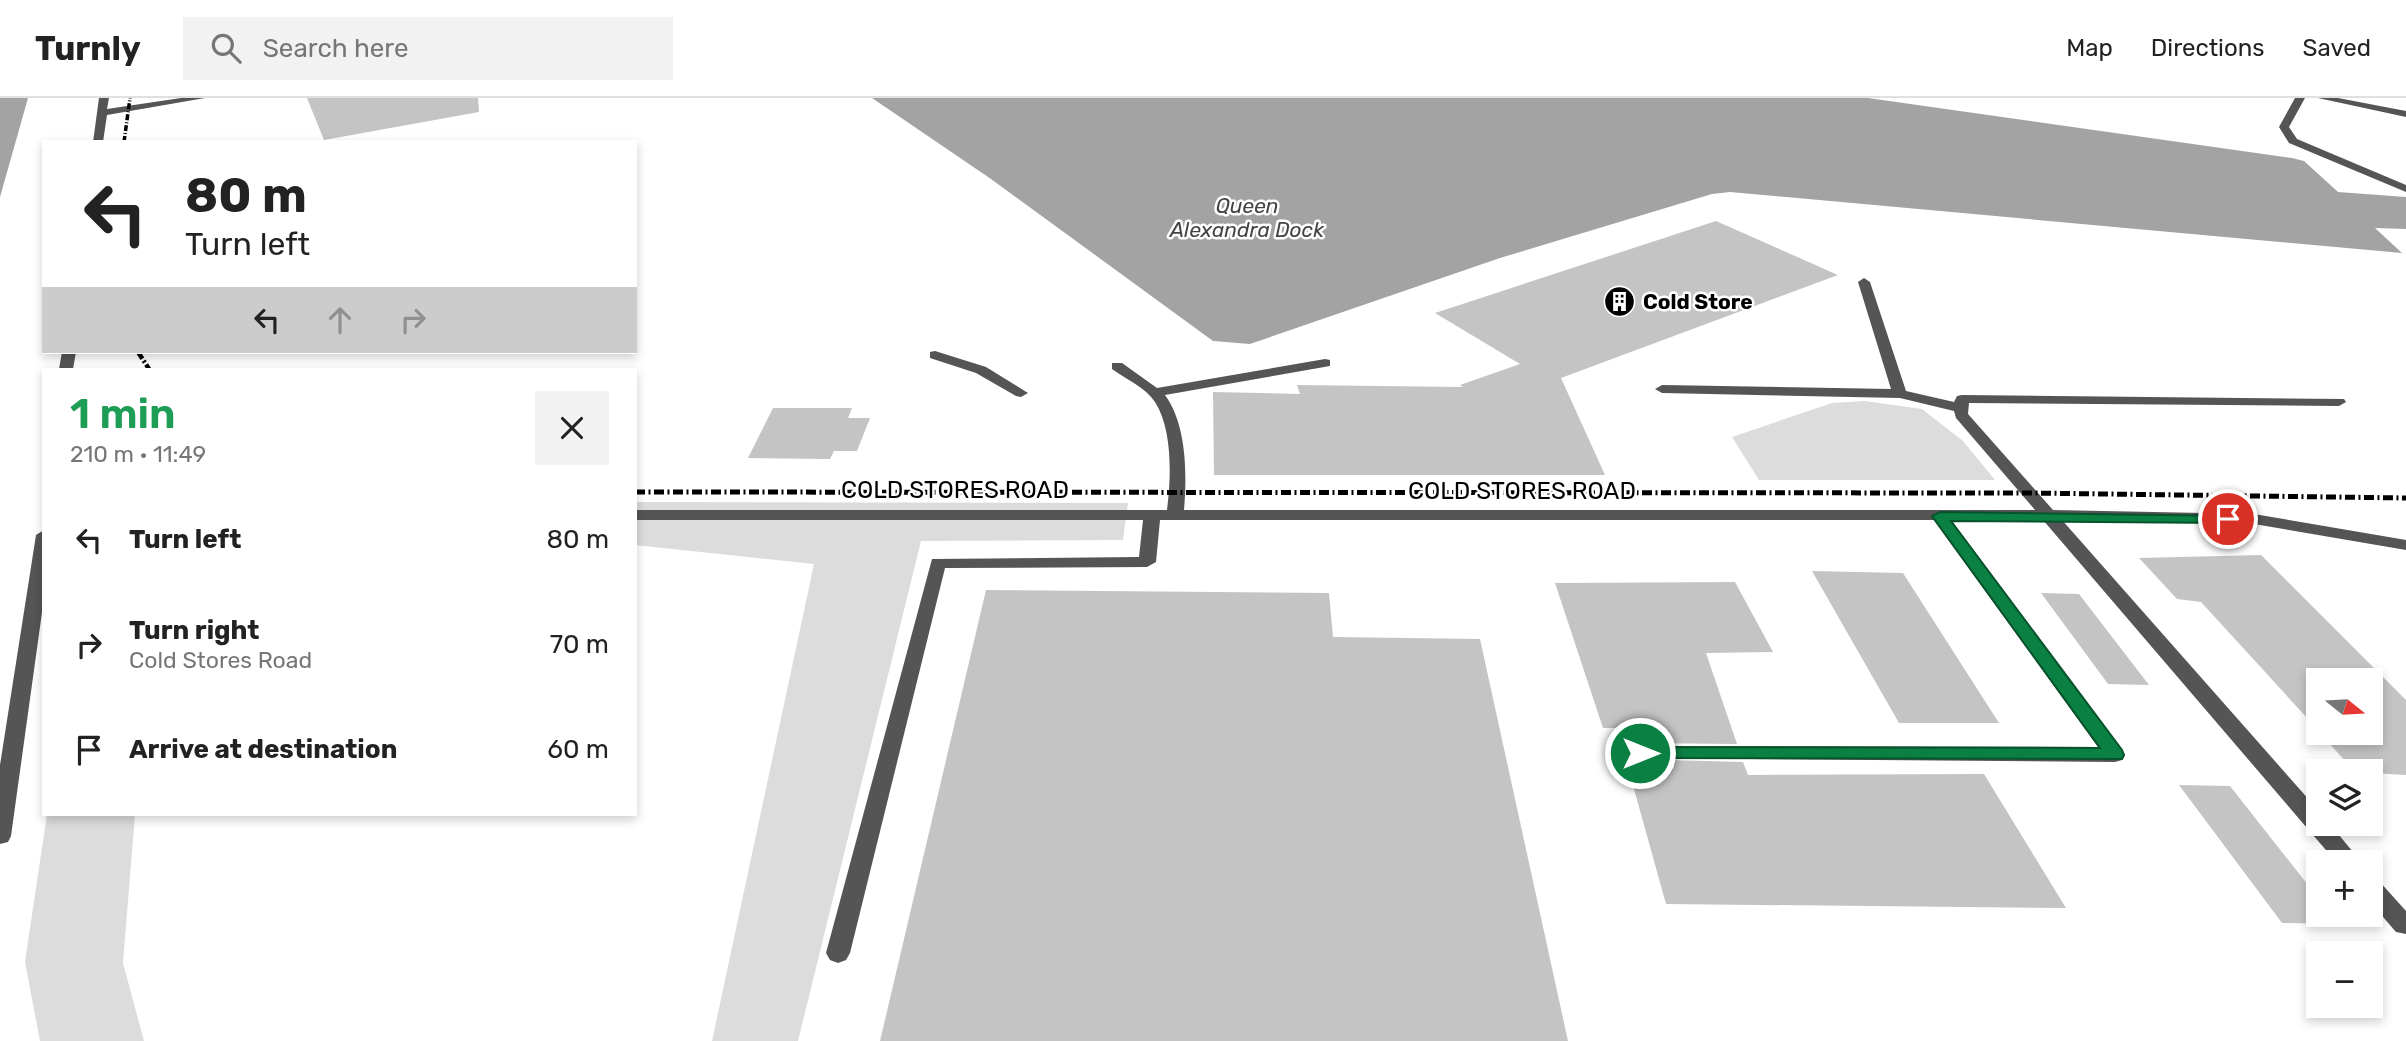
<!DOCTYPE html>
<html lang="en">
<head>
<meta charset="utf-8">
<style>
  body { margin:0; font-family:Rubik,sans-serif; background:#f2f2f2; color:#222; height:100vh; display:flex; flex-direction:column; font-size:26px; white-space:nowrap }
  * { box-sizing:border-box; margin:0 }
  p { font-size:23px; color:#767676 }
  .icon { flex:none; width:38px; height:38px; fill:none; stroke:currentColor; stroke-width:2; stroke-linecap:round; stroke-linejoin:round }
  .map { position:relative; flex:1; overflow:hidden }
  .details { position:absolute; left:42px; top:270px; width:595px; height:448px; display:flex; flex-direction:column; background:#fff; border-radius:0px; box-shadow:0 4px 10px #0003 }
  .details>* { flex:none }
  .guide { position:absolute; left:42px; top:42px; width:595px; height:214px; border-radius:0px; box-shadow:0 4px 10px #0003; background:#fff; color:#222; overflow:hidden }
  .needle { width:46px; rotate:108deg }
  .fabs { position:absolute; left:2306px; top:570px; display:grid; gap:14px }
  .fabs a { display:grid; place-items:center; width:77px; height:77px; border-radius:0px; background:#fff; box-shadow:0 4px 10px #0003; font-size:35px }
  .pin { position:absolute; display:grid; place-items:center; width:60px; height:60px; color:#fff; margin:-30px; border:4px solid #fff; border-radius:50%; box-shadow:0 2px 7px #0007 }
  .me { position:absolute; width:77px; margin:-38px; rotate:90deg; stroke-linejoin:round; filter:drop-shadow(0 0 5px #0008) }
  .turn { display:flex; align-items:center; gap:24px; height:147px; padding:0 28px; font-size:32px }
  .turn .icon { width:91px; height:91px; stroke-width:2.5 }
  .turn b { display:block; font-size:49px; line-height:60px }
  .lanes { display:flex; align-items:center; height:66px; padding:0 28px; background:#0003; justify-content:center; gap:35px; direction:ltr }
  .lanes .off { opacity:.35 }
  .round { display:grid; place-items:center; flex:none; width:74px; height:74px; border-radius:0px; background:#f2f2f2 }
  .overview { display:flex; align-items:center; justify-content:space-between; height:119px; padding:0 28px }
  h1 { font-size:42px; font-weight:600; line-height:52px; color:#1e9e55 }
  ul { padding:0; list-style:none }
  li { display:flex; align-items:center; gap:21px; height:105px; padding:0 28px }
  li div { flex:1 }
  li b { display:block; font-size:26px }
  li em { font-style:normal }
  header { display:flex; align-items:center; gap:42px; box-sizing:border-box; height:98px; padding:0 35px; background:#fff; border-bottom:2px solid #e0e0e0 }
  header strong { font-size:33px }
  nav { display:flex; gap:38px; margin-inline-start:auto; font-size:24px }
  .search { width:490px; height:63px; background:#f2f2f2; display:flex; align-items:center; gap:18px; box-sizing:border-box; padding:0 24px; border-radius:0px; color:#767676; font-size:26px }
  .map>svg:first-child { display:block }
  .green { fill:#dcdcdc }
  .water { fill:#a3a3a3 }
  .building { fill:#c4c4c4 }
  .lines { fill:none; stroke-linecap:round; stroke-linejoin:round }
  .minor { fill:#555; fill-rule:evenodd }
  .rail-far2 { stroke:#000; stroke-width:3.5; stroke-dasharray:6 2 1 2; stroke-linecap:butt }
  .rail-far1 { stroke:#000; stroke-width:4.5; stroke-dasharray:8 2.5 2 2.5; stroke-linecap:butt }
  .rail { stroke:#000; stroke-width:5; stroke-dasharray:10 3.5 2 3.5; stroke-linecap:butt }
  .route { fill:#0b8043; stroke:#07532c; stroke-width:2 }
  .labels { text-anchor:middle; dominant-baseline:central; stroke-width:5; stroke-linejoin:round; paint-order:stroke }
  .far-water-label { font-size:21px; font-style:italic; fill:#444; stroke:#fff }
  .far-poi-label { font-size:21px; font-weight:bold; fill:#000; stroke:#fff; text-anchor:start }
  .street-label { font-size:24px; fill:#000; stroke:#fff }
</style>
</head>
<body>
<header>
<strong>Turnly</strong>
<div class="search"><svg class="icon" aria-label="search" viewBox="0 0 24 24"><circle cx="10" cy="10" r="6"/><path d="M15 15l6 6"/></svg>Search here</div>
<nav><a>Map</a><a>Directions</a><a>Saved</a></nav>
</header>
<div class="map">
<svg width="2406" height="943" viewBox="0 0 2406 943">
  <rect width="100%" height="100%" fill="#fff"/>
  <path class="green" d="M 1865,303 L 1922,311 L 1963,343 L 1995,382 L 1759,382 L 1732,339 L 1832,305 Z
    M 635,404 L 1128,405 L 1123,442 L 921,443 L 798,943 L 712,943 L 814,466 L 635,447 Z
    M 47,716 L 135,716 L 123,865 L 144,943 L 40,943 L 25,864 Z"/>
  <path class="water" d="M 0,0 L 28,0 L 0,99 Z
    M 872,0 L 1868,0 L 2292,60 L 2304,63 L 2338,94 L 2406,99 L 2406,131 L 2375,130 L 2402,155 L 1730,94 L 1712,96 L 1500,160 L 1250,246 L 1213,243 L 991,81 Z"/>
  <path class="building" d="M 307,0 L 478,0 L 479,14 L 324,42 Z
    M 1716,123 L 1838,177 L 1561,280 L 1605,377 L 1214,377 L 1213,294 L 1300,296 L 1297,287 L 1463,289 L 1460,287 L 1520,266 L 1435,215 Z
    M 773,310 L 852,310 L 848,320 L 870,320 L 857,353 L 834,353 L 830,361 L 748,360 Z
    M 2261,457 L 2406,602 L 2406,677 L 2355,674 L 2320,635 L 2371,635 L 2371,583 L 2319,583 L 2319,633 L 2201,504 L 2177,501 L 2139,460 Z
    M 1812,473 L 1903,475 L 1999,625 L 1899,625 Z
    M 1735,484 L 1773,554 L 1706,555 L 1737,646 L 1639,645 L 1628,654 L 1631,661 L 1743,664 L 1748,677 L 1984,676 L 2066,810 L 1666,806 L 1617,630 L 1603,630 L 1555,485 Z
    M 986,492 L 1329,495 L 1333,539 L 1480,541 L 1568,943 L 880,943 Z
    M 2041,495 L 2079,496 L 2149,587 L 2108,586 Z
    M 2179,687 L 2230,688 L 2319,801 L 2319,817 L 2331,817 L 2338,826 L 2282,825 Z"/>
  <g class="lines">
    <path class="minor" d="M 99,0 L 109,0 L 107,11 L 181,0 L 205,0 L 107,17 L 103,44 L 93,44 Z
      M 2295,0 L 2305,0 L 2289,29 L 2297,41 L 2406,87 L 2406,94 L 2289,45 L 2279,29 Z
      M 2318,0 L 2338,0 L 2406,13 L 2406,19 Z
      M 1864,180 L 1870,184 L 1906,293 L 1954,304 L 1957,298 L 1962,297 L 2344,301 L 2346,304 L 2339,308 L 1969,305 L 1968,316 L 2053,412 L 2254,416 L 2406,442 L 2406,452 L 2254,426 L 2062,422 L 2319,713 L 2319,726 L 2330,726 L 2362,765 L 2337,765 L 2043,422 L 1951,422 L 2122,652 L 2125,657 L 2122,662 L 2115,664 L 1633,660 L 1630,655 L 1633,650 L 1640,648 L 2098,649 L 1934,422 L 1160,422 L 1156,464 L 1147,469 L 945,470 L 850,855 L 846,862 L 838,865 L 830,862 L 826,855 L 932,461 L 1139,459 L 1143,422 L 635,422 L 635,412 L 1167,412 C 1171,381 1173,332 1155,304 C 1146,290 1126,281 1112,271 L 1112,265 L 1122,265 L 1157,290 L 1325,261 L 1330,262 L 1330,268 L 1165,297 C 1187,327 1187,377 1184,412 L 2035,412 L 1956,320 L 1954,313 L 1900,300 L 1662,295 L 1655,291 L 1662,287 L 1891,291 L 1858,184 Z
      M 935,253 L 986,269 L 1028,295 L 1021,299 L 1016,298 L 976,275 L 930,260 L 930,254 Z
      M 62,254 L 76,254 L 73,271 L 59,271 Z
      M 44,432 L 44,500 L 11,738 L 8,744 L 0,746 L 0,667 L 36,437 Z
      M 2371,780 L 2379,783 L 2406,813 L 2406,836 L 2396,834 L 2371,805 Z"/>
    <path class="rail-far2" d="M 124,44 L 130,0"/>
    <path class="rail-far1" d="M 138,254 L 149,271"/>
    <path class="rail" d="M 635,394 L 2030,395 L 2406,400"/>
  </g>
  <path class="route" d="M 1940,414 L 2234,418 L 2236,421 L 2228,425 L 1951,423 L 2122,652 L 2124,657 L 2122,661 L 1634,660 L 1631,655 L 1634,651 L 1640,649 L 2100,650 L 1932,418 Z"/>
  <defs>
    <symbol id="building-disc" viewBox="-11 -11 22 22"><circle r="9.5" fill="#000" stroke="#fff"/><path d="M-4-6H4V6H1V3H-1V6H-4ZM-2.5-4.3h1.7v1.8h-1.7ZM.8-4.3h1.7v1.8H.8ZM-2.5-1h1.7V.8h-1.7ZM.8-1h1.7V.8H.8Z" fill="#fff"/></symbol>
  </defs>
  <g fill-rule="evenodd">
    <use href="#building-disc" x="1602" y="186" width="35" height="35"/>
  </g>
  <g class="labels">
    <g class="far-water-label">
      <text x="1247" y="107">Queen<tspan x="1247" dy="24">Alexandra Dock</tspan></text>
    </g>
    <g class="far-poi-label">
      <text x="1643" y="203">Cold Store</text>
    </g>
    <g class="street-label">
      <text x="955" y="392">COLD STORES ROAD</text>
      <text x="1522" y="393">COLD STORES ROAD</text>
    </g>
  </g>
</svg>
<div class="fabs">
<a><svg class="needle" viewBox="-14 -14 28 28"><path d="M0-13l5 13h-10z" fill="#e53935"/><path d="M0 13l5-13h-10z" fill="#767676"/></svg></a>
<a><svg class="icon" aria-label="layers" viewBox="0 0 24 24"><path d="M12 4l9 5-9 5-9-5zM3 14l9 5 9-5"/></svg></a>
<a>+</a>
<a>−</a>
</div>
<div class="pin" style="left:2228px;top:421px;background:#d93025"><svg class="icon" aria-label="arrive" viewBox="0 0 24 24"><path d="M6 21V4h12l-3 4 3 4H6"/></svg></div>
<svg class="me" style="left:1640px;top:655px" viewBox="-20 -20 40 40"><circle r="17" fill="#0b8043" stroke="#fff" stroke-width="3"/><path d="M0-11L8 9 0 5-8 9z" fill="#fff"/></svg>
<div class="guide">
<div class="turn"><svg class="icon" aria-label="left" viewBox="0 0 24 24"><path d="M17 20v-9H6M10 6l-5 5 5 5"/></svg><div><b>80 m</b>Turn left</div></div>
<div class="lanes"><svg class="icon" aria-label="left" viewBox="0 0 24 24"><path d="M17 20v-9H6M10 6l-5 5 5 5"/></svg><svg class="icon off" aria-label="ahead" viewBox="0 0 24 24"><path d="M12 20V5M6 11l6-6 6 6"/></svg><svg class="icon off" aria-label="right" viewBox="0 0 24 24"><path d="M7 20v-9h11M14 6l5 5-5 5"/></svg></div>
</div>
<section class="details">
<div class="overview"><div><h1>1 min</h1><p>210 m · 11:49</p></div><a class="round"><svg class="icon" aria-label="close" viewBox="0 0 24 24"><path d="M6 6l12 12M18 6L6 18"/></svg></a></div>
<ul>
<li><svg class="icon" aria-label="left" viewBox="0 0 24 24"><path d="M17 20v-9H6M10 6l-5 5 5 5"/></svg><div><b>Turn left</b></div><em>80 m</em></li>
<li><svg class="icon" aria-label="right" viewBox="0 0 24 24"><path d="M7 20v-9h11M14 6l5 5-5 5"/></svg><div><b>Turn right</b><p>Cold Stores Road</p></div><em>70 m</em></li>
<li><svg class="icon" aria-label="arrive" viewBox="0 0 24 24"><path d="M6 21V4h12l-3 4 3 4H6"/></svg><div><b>Arrive at destination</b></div><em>60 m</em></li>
</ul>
</section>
</div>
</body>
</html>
